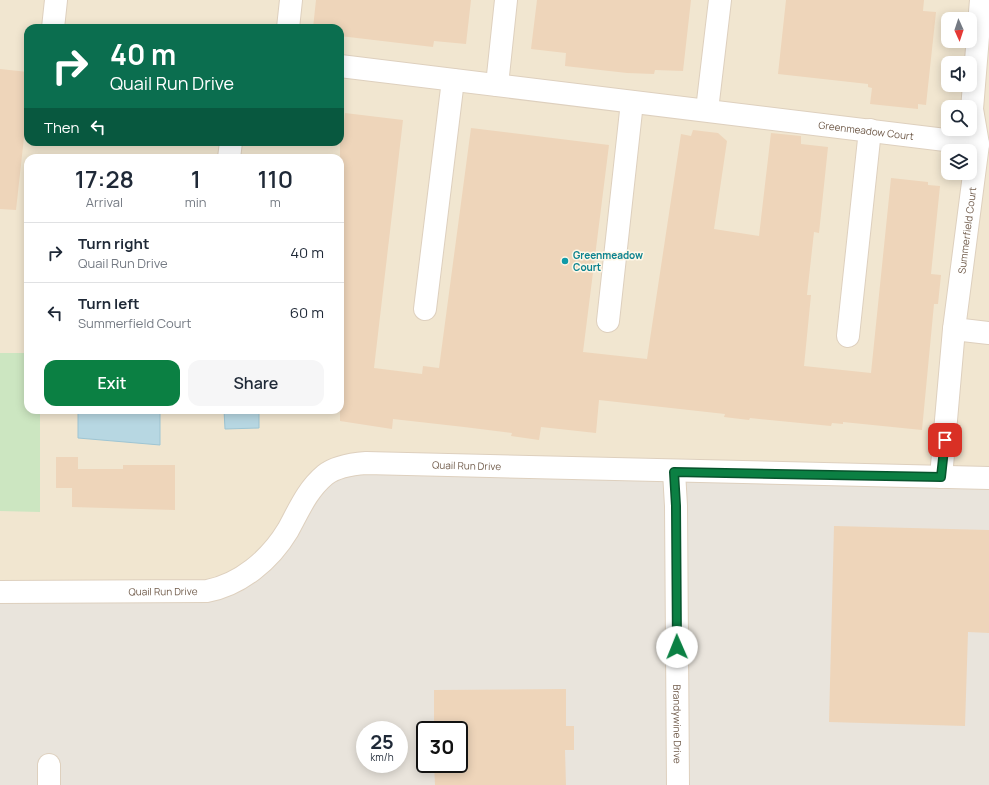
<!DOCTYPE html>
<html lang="en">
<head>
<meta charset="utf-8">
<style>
  body { margin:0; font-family:Manrope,sans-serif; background:#f6f6f7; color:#1f2937; height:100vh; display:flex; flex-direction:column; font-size:15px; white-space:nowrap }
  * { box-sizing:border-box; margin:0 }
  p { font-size:13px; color:#747a83 }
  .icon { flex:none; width:22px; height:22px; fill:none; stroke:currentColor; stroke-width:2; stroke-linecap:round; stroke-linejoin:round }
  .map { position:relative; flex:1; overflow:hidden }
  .sheet { position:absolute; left:24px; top:154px; width:320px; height:260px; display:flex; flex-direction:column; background:#fff; border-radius:12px; box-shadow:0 2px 10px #0003 }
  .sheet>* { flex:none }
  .guide { position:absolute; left:24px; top:24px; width:320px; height:122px; border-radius:12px; box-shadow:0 2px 10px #0003; background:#0b6e4f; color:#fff; overflow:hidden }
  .needle { width:26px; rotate:177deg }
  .fabs { position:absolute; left:941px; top:12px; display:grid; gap:8px }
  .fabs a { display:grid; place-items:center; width:36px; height:36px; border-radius:8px; background:#fff; box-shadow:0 2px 10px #0003; font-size:20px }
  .speed { position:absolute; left:356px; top:721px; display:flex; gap:8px; font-size:20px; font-weight:700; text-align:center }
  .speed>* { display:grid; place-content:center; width:52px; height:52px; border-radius:50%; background:#fff; box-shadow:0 2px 10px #0003; line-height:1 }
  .speed small { font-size:10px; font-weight:400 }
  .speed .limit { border:2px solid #111; border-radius:6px; background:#fff; color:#111 }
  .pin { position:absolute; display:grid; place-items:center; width:34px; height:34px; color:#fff; margin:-17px; border-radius:8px; box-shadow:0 2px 6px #0006 }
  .me { position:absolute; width:44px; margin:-22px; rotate:359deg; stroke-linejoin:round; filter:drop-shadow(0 0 3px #0008) }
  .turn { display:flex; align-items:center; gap:14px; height:84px; padding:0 20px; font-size:18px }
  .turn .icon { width:52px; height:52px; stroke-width:2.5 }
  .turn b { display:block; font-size:28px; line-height:34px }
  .then { display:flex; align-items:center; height:38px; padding:0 20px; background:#0003; gap:8px; font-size:15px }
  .eta { display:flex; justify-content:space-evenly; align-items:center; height:68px; text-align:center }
  .eta b { font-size:24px; font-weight:600; line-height:28px }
  .button { display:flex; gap:8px; margin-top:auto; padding:8px 20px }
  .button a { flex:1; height:46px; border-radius:12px; background:#0b8043; color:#fff; font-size:16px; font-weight:600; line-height:46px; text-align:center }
  .button a+a { background:#f6f6f7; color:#1f2937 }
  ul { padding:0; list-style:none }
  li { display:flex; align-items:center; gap:12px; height:60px; padding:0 20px; border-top:1px solid #e0e1e3 }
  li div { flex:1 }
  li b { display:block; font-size:15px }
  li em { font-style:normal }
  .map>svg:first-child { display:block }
  .residential { fill:#f1e6d0; fill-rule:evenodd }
  .industrial { fill:#e9e4dc; fill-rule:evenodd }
  .green { fill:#cce6c1 }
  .water { fill:#b7d7e2; stroke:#9ec5d3 }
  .building { fill:#eed5ba }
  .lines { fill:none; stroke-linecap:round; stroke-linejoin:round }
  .minor-casing { stroke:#ded0be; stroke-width:24 }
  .minor { stroke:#fff; stroke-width:22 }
  .route-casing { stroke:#07532c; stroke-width:10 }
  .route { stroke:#0b8043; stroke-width:7 }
  .culture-dot { fill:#0f9aa8; stroke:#fef7e7; stroke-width:1.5 }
  .labels { text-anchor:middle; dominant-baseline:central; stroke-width:3; stroke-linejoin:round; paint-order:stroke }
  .street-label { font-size:10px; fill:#705b4a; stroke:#fef7e7 }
  .culture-label { font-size:10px; font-weight:bold; fill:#0d838f; stroke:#fef7e7; text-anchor:start }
</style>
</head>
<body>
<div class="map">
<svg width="989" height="785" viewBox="0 0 989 785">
  <rect width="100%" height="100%" fill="#faf3e1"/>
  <path class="residential" d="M 0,0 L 989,0 L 989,478 L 241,579 L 0,592 ZM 948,19 L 970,19 L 970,41 L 948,41 ZM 28,28 L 340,28 L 340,142 L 28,142 ZM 948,63 L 970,63 L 970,85 L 948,85 ZM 948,107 L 970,107 L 970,129 L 948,129 ZM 948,151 L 970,151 L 970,173 L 948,173 ZM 28,158 L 340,158 L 340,410 L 28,410 Z"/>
  <path class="industrial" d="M 346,465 L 989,478 L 989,785 L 0,785 L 0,592 L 222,589 ZM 365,730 L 399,730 L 399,764 L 365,764 ZM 425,730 L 459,730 L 459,764 L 425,764 Z"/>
  <path class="green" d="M 0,353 L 28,353 L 28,410 L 40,410 L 40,512 L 0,511 Z"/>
  <path class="water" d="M 93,410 L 160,410 L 160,445 L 78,438 L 78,411 Z
    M 224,410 L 259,410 L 259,428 L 225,429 Z"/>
  <path class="building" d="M 316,0 L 471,0 L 466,44 L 434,41 L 433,47 L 340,36 L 341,28 L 313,28 Z
    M 537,0 L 691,0 L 683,71 L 655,70 L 654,74 L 627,73 L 565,66 L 566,53 L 531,49 Z
    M 786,0 L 924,0 L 923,11 L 936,12 L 926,105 L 918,104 L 918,109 L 870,104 L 872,88 L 868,87 L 868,84 L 778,74 Z
    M 0,69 L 28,72 L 28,101 L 16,210 L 0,209 Z
    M 345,113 L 403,120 L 374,368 L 422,374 L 423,366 L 439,368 L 471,128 L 609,145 L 583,352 L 647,359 L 681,134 L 691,136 L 693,130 L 718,133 L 727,141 L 714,229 L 759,236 L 771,133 L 801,136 L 801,144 L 828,147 L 819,233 L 814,232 L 807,295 L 811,295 L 804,366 L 871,373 L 891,178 L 928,182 L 928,185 L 940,186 L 931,274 L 941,275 L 938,304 L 934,304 L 922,430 L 843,422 L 843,424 L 832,423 L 831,426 L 750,418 L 749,420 L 724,417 L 725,414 L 599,400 L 596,433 L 541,427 L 539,440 L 511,436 L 512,433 L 464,427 L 393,419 L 392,429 L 340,421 L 340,132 L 343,132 Z
    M 56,457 L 78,457 L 78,469 L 123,469 L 123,465 L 175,465 L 175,510 L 72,507 L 72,488 L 56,488 Z
    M 834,526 L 989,530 L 989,633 L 968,632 L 965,726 L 829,722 Z
    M 566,689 L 566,726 L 574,726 L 574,750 L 565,750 L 566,785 L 435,785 L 434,764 L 459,764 L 459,730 L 434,730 L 434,690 Z"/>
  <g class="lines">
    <defs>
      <g id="minor">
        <path d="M 53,28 L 56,0"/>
        <path d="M 288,28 L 291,0"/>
        <path id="s1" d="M 340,66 L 978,144"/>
        <path d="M 497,85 L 506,0"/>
        <path d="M 707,110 L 720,0"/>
        <path d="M 229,158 L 231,142"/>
        <path d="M 425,309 L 453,80"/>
        <path d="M 608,321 L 632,102"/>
        <path d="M 954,329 L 989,333"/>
        <path d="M 848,336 L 870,130"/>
        <path id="s2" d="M 674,472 L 676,506 L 678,785"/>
        <path id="s3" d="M 941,477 L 954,329 L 978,144 L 972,109 L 981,0"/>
        <path id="s4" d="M 0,592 L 207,591 C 240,585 270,560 288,530 C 299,510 307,490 325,475 C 336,466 353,464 366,463 L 989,478"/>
        <path d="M 49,765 L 49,785"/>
      </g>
    </defs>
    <use href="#minor" class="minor-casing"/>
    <use href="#minor" class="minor"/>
  </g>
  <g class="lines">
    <defs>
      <path id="route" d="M 677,647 L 676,506 L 674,472 L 941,477 L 945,440"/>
    </defs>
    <use href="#route" class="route-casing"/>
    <use href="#route" class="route"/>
  </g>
  <circle class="culture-dot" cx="565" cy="261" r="4"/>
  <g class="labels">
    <g class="street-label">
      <text stroke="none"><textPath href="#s1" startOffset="530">Greenmeadow Court</textPath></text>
      <text stroke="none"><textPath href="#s3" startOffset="248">Summerfield Court</textPath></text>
      <text stroke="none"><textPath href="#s4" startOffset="522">Quail Run Drive</textPath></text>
      <text stroke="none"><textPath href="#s4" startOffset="163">Quail Run Drive</textPath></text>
      <text stroke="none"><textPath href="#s2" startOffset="252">Brandywine Drive</textPath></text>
    </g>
    <g class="culture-label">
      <text x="573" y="255">Greenmeadow<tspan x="573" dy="12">Court</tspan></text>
    </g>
  </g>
</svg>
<div class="fabs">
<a><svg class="needle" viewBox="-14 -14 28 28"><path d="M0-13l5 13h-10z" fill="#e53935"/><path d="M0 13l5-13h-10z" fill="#747a83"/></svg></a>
<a><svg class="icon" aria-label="sound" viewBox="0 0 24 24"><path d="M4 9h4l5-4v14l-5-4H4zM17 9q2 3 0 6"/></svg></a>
<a><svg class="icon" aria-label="search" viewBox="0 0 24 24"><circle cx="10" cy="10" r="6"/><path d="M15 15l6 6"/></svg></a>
<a><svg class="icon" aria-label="layers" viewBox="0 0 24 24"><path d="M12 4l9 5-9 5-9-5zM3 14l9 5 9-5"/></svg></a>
</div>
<div class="speed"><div>25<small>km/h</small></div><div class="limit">30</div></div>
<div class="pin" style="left:945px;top:440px;background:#d93025"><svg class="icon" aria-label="arrive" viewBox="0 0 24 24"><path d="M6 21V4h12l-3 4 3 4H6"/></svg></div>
<svg class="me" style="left:677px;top:647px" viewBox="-20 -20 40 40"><circle r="19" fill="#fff"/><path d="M0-13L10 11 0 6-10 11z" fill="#0b8043"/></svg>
<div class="guide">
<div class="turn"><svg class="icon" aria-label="right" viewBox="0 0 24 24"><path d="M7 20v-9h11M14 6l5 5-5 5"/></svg><div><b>40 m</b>Quail Run Drive</div></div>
<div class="then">Then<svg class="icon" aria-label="left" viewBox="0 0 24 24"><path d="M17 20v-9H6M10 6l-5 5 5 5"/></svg></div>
</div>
<section class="sheet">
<div class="eta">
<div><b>17:28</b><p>Arrival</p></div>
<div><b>1</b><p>min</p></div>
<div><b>110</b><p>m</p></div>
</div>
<ul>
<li><svg class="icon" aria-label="right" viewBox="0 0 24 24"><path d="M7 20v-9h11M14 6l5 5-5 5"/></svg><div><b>Turn right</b><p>Quail Run Drive</p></div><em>40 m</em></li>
<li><svg class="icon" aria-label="left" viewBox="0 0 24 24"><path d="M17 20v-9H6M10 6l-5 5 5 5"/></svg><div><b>Turn left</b><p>Summerfield Court</p></div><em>60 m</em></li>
</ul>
<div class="button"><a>Exit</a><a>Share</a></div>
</section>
</div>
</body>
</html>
